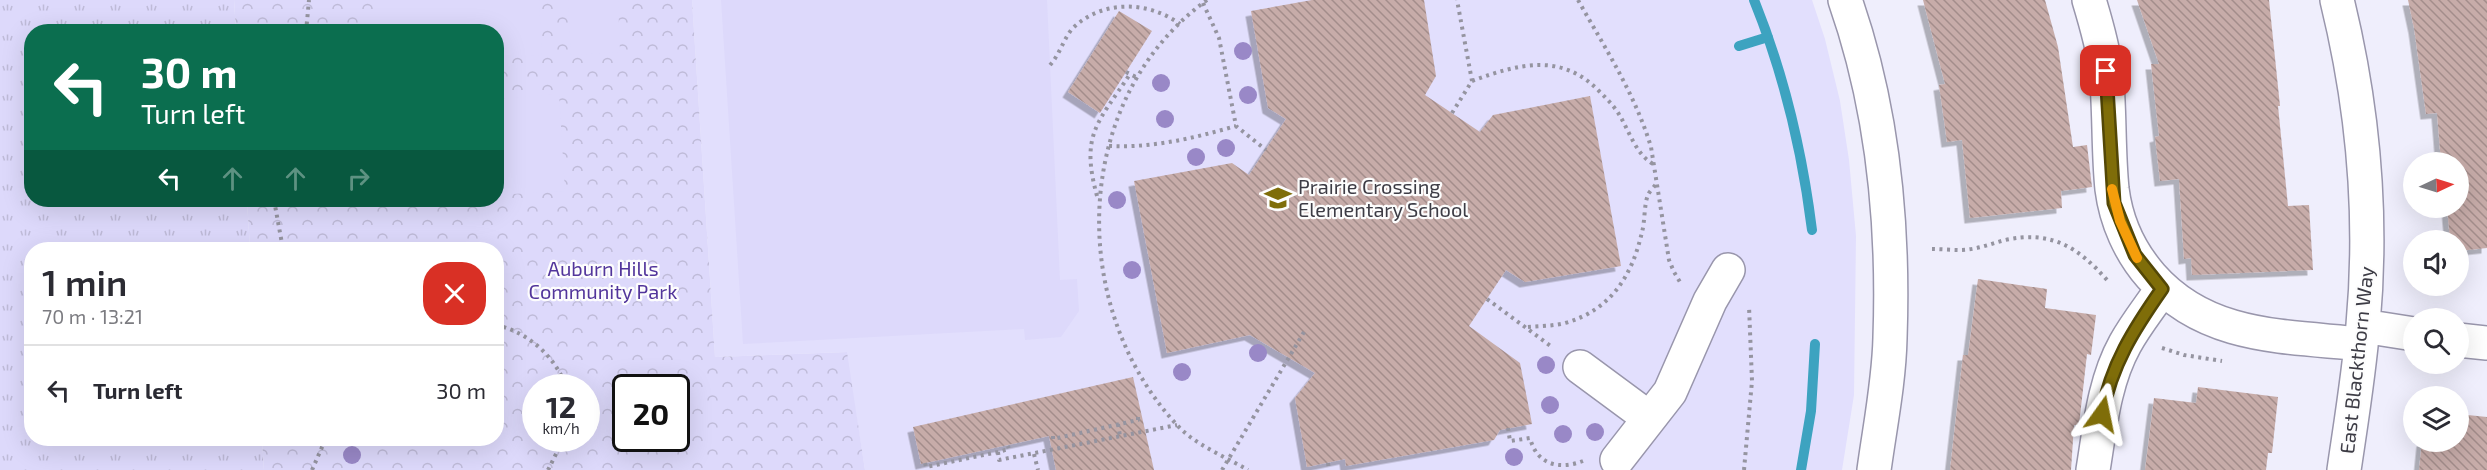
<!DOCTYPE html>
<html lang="en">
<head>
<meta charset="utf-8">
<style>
  body { margin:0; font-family:"Exo 2",sans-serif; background:#f7f7f7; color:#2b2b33; height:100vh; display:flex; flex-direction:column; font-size:22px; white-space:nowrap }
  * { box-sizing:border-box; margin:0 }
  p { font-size:20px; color:#7c7c81 }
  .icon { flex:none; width:33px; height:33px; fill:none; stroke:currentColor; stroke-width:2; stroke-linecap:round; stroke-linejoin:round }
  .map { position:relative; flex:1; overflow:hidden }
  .side { position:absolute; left:24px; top:242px; width:480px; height:204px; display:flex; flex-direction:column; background:#fff; border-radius:24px; box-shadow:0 6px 24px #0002 }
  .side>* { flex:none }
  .guide { position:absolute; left:24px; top:24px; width:480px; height:183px; border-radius:24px; box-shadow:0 6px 24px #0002; background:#0b6e4f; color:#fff; overflow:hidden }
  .needle { width:39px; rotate:86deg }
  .fabs { position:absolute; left:2403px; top:152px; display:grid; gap:12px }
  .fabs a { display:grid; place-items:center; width:66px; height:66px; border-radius:50%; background:#fff; box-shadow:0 6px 24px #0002; font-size:30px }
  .speed { position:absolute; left:522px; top:374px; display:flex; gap:12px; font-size:30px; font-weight:700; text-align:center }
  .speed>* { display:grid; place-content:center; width:78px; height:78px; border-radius:50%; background:#fff; box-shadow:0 6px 24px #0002; line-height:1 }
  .speed small { font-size:15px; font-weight:400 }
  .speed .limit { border:3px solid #111; border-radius:9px; background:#fff; color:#111 }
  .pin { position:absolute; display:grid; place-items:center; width:51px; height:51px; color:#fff; margin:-26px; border-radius:12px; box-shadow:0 3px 9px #0006 }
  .me { position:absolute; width:66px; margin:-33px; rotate:12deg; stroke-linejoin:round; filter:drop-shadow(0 0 4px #0008) }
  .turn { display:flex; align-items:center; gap:21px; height:126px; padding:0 18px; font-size:27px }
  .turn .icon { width:78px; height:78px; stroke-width:2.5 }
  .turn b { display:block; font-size:42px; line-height:51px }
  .lanes { display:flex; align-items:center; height:57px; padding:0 18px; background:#0003; justify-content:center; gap:30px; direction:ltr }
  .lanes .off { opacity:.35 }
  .round { display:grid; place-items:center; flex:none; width:63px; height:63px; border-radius:24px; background:#f7f7f7 }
  .headline { display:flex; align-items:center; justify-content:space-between; height:102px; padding:0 18px }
  h1 { font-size:36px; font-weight:600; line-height:45px }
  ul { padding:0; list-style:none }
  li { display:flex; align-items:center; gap:18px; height:90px; padding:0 18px; border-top:2px solid #e1e1e2 }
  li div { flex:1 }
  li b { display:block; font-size:22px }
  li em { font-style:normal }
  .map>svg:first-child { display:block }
  .built { fill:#e2dffd }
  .grass { fill:url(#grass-tufts) }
  .park { fill:url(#park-crowns); fill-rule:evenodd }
  .pitch { fill:#ddd9fb }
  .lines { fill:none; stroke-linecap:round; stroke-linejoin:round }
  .stream { stroke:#3da3c0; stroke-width:10 }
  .building { fill:url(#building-back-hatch); filter:url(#shadow) }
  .minor-casing { stroke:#9996ac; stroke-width:36 }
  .path { stroke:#9594a0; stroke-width:4; stroke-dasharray:3 4.5; stroke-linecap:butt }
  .minor { stroke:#fff; stroke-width:33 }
  .tree { fill:#9988c7 }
  .route-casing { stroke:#534706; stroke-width:15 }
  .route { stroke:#7f6d09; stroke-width:10 }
  .slow { stroke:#f59e0b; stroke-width:10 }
  .labels { text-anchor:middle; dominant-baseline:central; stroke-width:4.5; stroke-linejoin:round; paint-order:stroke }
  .poi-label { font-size:20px; fill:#3d3c45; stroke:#fdfdfd; text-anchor:start }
  .park-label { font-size:20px; fill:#52359b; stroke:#fdfdfd }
  .street-label { font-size:20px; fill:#3d3c45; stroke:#fdfdfd }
</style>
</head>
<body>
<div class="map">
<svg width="2487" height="470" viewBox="0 0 2487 470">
  <defs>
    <pattern id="grass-tufts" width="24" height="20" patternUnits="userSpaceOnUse" patternTransform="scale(1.5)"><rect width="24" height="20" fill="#ddd9fb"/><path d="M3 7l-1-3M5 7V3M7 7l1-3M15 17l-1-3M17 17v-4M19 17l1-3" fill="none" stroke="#bfbbd8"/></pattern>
    <pattern id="park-crowns" width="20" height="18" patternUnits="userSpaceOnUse" patternTransform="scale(1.5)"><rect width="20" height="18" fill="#ddd9fb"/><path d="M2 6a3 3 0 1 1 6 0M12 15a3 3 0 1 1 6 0" fill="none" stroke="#bfbbd8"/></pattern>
    <pattern id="building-back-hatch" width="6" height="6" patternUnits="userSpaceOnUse" patternTransform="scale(1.5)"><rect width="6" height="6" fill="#c7aca9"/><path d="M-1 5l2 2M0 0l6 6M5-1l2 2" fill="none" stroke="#a38d8b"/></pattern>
    <filter id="shadow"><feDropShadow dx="-5.5" dy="5.5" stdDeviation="0" flood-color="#0004"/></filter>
  </defs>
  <rect width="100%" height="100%" fill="#efeefc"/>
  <path class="built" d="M 692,0 L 1812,0 L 1825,39 L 1840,101 L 1849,160 L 1856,236 L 1854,395 L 1842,470 L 865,470 L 846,352 L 715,357 Z"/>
  <path class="grass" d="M 0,0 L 234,0 L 236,31 L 32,32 L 32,200 L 247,200 L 250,249 L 32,249 L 32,438 L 262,438 L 264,470 L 0,470 Z"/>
  <path class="park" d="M 234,0 L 692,0 L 715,357 L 847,352 L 865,470 L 264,470 L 262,438 L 496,438 L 496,249 L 250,249 L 247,200 L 496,200 L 496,32 L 236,31 ZM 536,387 L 586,387 L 586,438 L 536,438 ZM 626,387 L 676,387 L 676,438 L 626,438 Z"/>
  <path class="pitch" d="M 375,0 L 539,0 L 542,55 L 497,58 L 496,32 L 377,31 Z
    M 568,0 L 618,0 L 620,52 L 571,55 Z
    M 721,0 L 1047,0 L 1060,280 L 1077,279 L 1079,311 L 1061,337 L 1025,340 L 1024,329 L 743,344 Z
    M 559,94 L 565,191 L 497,195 L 497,99 Z"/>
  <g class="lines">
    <path class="stream" d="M 1754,0 C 1784,74 1802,150 1812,230
      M 1739,46 L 1768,37
      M 1801,470 L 1811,411 L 1815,344"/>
  </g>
  <path class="building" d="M 1312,0 L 1424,0 L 1436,76 L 1425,95 L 1480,132 L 1493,115 L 1590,96 L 1621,266 L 1525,282 L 1506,270 L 1469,326 L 1520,363 L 1532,424 L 1500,430 L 1494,440 L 1346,466 L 1345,459 L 1307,467 L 1295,398 L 1315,373 L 1250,335 L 1167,353 L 1134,181 L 1232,163 L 1249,175 L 1286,119 L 1268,108 L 1251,11 Z
    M 1923,0 L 2045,0 L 2058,47 L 2073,147 L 2087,145 L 2092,187 L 2061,191 L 2062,208 L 1970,218 L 1962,140 L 1947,142 L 1939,85 L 1945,84 Z
    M 2137,0 L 2269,0 L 2280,106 L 2278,106 L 2288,206 L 2309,205 L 2313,270 L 2192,275 L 2191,258 L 2184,259 L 2179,179 L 2160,181 L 2155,137 L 2159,136 L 2151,64 L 2159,64 Z
    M 2408,0 L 2487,0 L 2487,248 L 2458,251 L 2458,240 L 2450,240 L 2447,207 L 2458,207 L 2458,162 L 2441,162 L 2437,113 L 2426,114 L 2414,28 Z
    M 1119,11 L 1152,31 L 1100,113 L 1068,92 Z
    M 1978,279 L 2047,289 L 2045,308 L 2096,315 L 2091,355 L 2087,354 L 2079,425 L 2074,425 L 2071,470 L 1950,470 L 1963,355 L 1968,355 Z
    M 1133,377 L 1154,470 L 1056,470 L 1049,436 L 921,464 L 913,427 Z
    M 2198,387 L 2278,397 L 2272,453 L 2268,453 L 2266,470 L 2145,470 L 2154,398 L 2196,403 Z
    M 2458,414 L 2487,417 L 2487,470 L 2419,470 L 2422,441 L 2458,441 Z"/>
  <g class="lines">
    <defs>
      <path id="minor" d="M 1845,0 C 1883,108 1894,225 1890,338 C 1889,382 1880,426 1874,470
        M 2089,0 C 2096,23 2103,47 2106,71 C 2110,110 2108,150 2112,189 C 2116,221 2130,252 2151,276 C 2206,339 2284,336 2361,344
        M 2337,0 C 2363,106 2373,216 2363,325 C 2359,374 2351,422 2344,470
        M 2363,326 L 2414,334
        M 2458,340 L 2487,343
        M 1580,367 L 1649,418
        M 1617,460 L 1670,392 L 1710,301 L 1728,270
        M 2093,470 C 2100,427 2104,382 2125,344 C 2136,324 2150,307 2162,289"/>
    </defs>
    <use href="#minor" class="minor-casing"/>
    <path class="path" d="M 1207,0 C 1072,98 1066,304 1176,424 C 1195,445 1224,456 1248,470
      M 1578,0 C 1605,48 1635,94 1651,147 L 1669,260 L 1674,272 L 1680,282
      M 1203,3 L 1219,38 L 1236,126 L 1266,150
      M 306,32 L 309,0
      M 1050,65 C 1060,54 1063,40 1072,29 C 1101,0 1147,0 1180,24
      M 1126,72 L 1138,78
      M 1472,81 C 1518,64 1561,52 1599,91 C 1607,99 1615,107 1620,116 C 1630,133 1636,154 1653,164
      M 1452,113 L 1472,81 L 1457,0
      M 1109,146 C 1154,148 1194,138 1236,126
      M 1097,196 C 1080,134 1098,123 1130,74
      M 274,200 L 283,249
      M 1932,249 C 1941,249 1951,250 1960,250 C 1976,250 1990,244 2005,240 C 2051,230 2078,247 2107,280
      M 1487,299 L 1552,347
      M 496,325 C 528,332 556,357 566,387
      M 1528,327 C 1540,326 1553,326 1565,323 C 1611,310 1632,276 1642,232 C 1645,222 1644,204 1648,195 C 1649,192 1654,187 1656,184
      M 2162,348 L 2184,355 L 2222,361
      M 1118,424 L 1120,436
      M 1508,428 L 1510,441 L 1530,438 C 1537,465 1559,470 1583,461
      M 1053,436 L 1053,439 L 1138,420 L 1138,416
      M 998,452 L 999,460 L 1177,425
      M 1034,454 L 1038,470
      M 925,463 L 926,467 L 998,452 L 1009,449 L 1008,446
      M 1328,463 L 1329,470
      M 312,470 L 326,438
      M 548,470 L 564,438
      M 1222,470 L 1304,332
      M 1744,470 L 1752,381 L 1749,306"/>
    <use href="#minor" class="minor"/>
  </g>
  <g class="tree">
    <circle cx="1243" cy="51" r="9"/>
    <circle cx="1161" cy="83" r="9"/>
    <circle cx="1248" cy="95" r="9"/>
    <circle cx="1165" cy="119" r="9"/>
    <circle cx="1226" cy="148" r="9"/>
    <circle cx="1196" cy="157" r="9"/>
    <circle cx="1117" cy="200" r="9"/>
    <circle cx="1132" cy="270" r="9"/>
    <circle cx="1258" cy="353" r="9"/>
    <circle cx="1546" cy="365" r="9"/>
    <circle cx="1182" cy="372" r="9"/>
    <circle cx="1550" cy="405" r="9"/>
    <circle cx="1595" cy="432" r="9"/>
    <circle cx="1563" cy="434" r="9"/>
    <circle cx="352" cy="455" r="9"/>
    <circle cx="1514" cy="457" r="9"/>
  </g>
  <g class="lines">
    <defs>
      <path id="route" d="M 2102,414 C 2111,365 2134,329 2162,289 L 2135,255 L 2114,203 L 2106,71"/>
    </defs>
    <use href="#route" class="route-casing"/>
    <use href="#route" class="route"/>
    <path class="slow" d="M 2112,189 L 2120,221 L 2137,258"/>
  </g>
  <defs>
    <symbol id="school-bare" viewBox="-9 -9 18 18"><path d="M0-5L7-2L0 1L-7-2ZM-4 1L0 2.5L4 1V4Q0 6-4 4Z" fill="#7f6d09" stroke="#fdfdfd" stroke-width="2.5" paint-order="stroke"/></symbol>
  </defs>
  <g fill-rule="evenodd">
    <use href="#school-bare" x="1259" y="179" width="38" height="38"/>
  </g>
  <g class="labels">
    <g class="poi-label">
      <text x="1298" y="186">Prairie Crossing<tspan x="1298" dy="23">Elementary School</tspan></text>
    </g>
    <g class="park-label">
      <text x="603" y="268">Auburn Hills<tspan x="603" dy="23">Community Park</tspan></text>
    </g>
    <g class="street-label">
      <text transform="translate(2356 360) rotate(-84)">East Blackthorn Way</text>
    </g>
  </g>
</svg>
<div class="fabs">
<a><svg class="needle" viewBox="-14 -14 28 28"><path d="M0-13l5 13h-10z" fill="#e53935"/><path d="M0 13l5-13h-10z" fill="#7c7c81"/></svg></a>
<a><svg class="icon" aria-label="sound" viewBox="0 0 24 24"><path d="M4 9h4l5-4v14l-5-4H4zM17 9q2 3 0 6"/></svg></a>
<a><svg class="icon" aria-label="search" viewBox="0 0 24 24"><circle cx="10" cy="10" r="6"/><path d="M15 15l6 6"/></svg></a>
<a><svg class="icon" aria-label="layers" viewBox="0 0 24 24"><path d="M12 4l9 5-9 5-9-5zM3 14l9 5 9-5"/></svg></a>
</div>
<div class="speed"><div>12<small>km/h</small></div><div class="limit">20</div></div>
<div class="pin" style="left:2106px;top:71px;background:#d93025"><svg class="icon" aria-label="arrive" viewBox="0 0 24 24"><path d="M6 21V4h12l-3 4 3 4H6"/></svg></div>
<svg class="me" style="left:2102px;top:414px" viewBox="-20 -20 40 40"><path d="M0-17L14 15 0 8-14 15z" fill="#7f6d09" stroke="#fff" stroke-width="4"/></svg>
<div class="guide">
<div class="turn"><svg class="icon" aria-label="left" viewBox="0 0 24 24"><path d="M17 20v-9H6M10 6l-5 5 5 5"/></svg><div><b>30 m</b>Turn left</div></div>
<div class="lanes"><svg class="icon" aria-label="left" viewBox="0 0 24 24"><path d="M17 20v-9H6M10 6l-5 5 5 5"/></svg><svg class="icon off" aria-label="ahead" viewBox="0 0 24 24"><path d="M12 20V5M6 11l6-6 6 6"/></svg><svg class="icon off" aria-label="ahead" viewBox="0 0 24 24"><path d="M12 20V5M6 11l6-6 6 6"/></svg><svg class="icon off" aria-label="right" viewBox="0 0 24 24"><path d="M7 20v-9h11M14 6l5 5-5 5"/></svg></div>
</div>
<section class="side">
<div class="headline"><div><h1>1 min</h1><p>70 m · 13:21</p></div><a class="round" style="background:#d93025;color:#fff"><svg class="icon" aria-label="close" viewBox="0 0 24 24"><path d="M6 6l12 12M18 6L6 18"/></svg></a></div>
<ul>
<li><svg class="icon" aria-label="left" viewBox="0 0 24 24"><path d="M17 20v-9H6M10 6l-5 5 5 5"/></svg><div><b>Turn left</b></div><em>30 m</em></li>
</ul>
</section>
</div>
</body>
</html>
